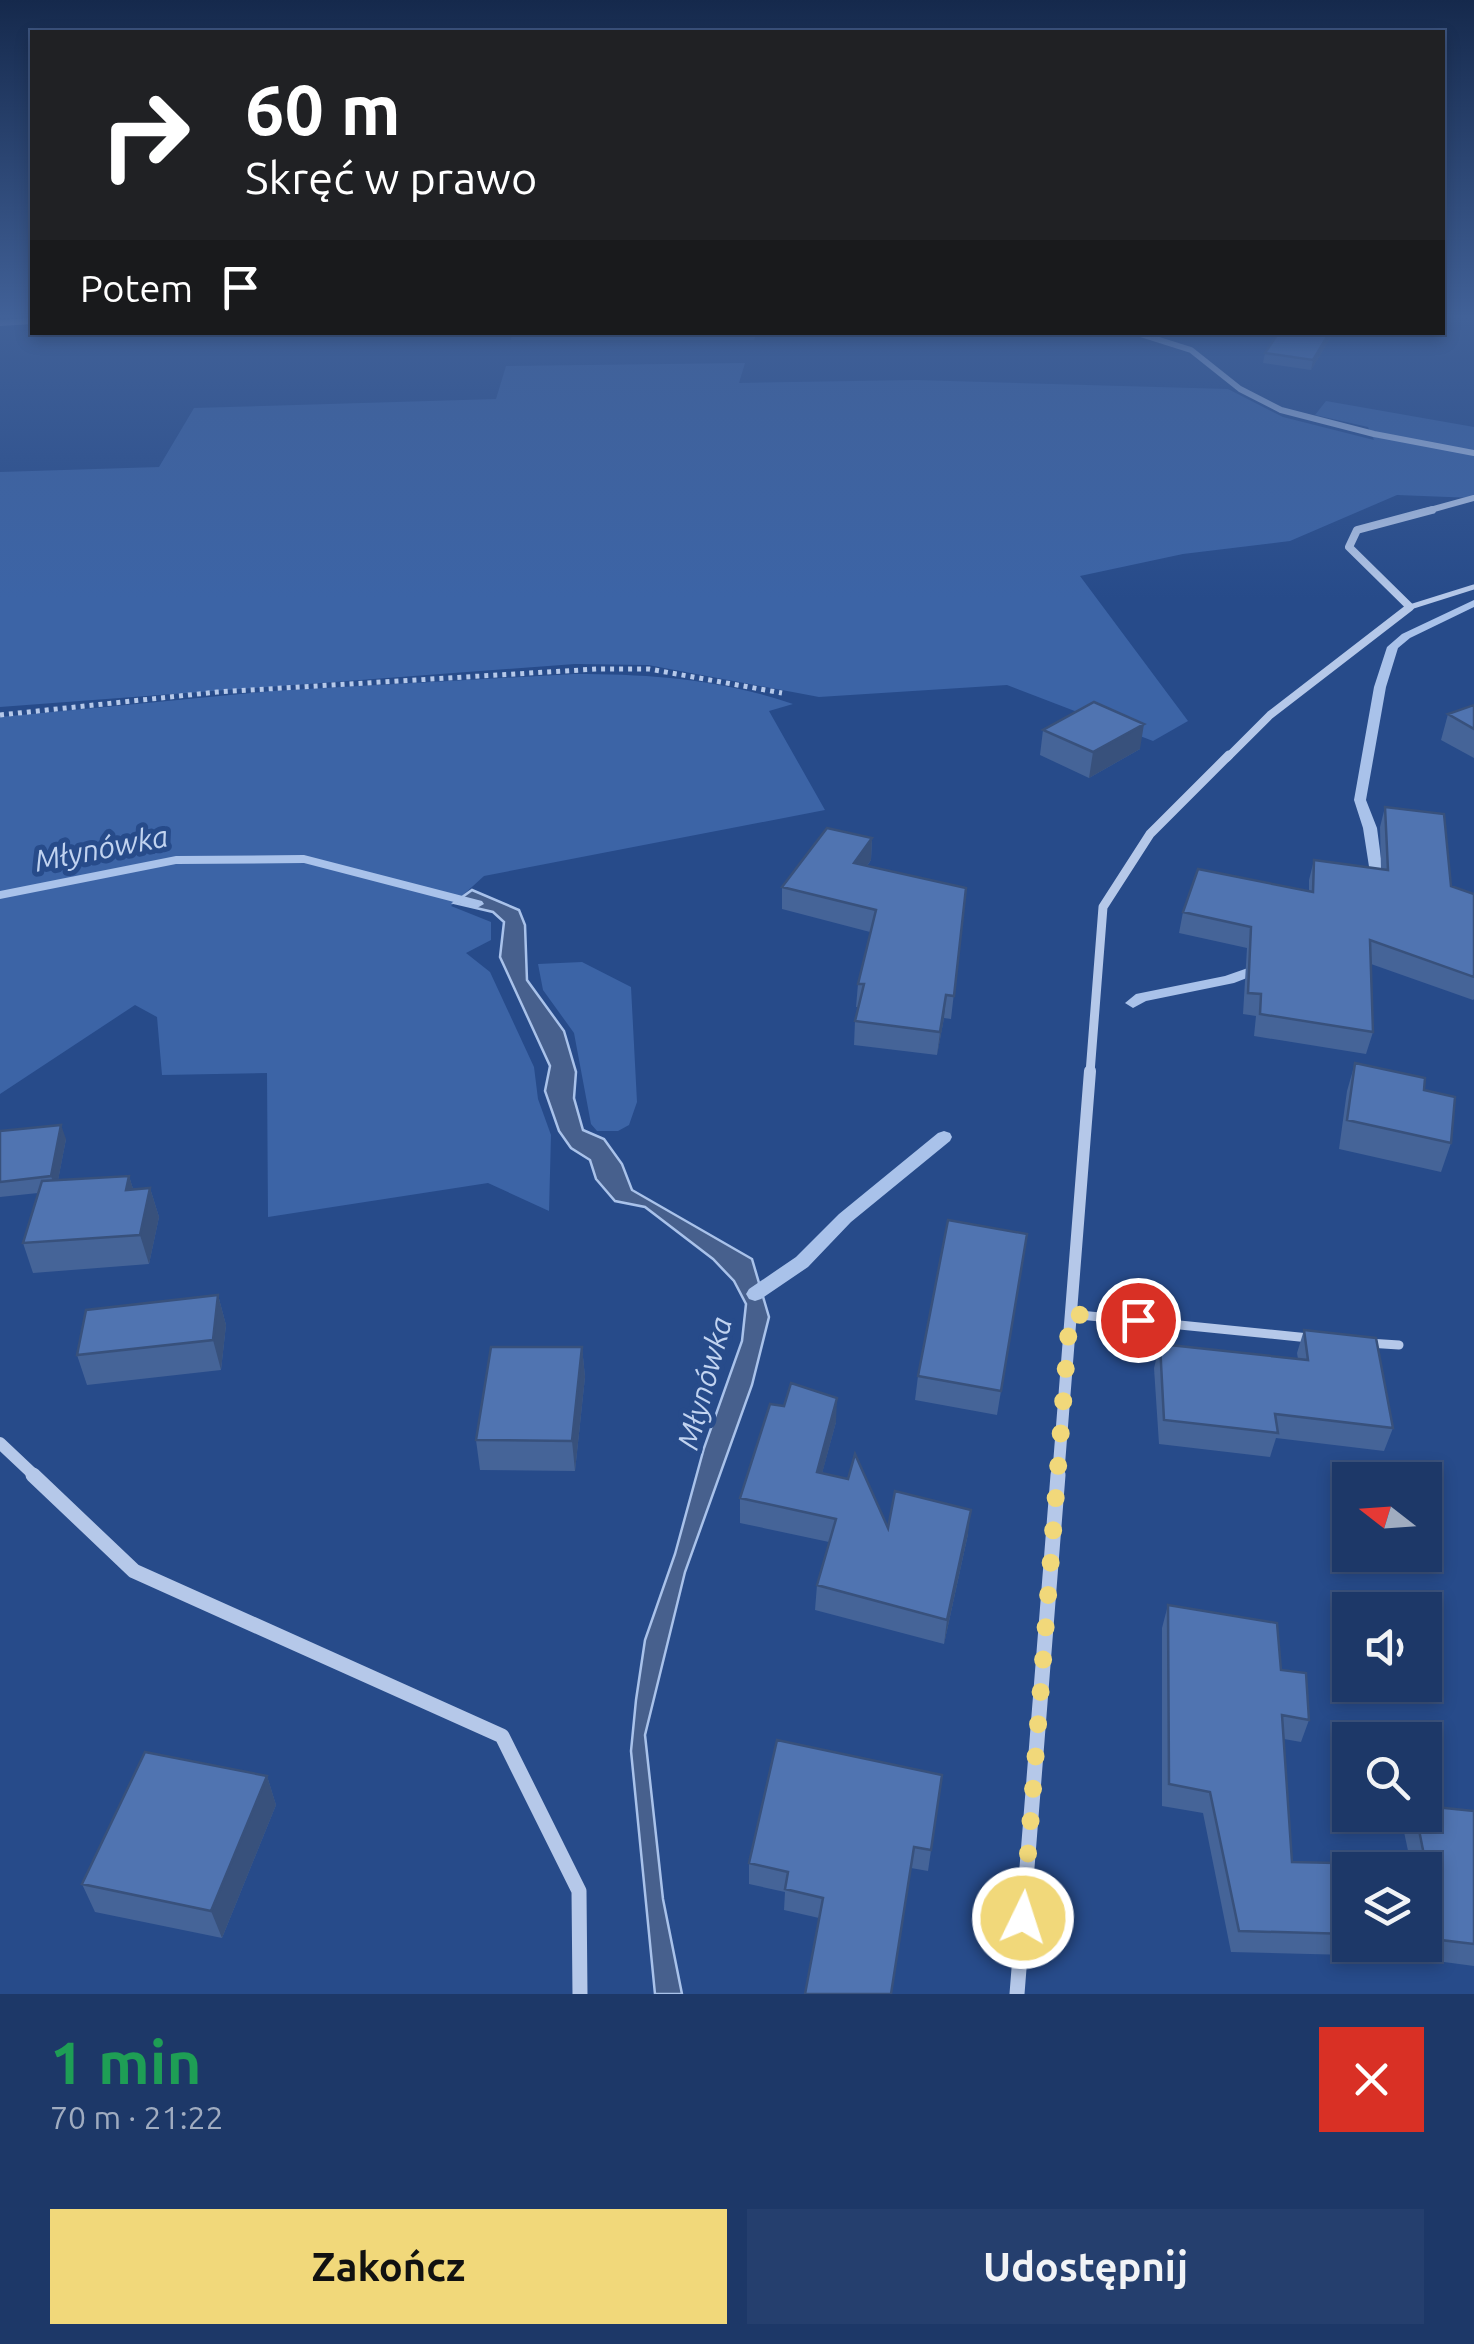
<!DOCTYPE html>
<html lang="pl">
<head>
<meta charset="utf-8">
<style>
  body { margin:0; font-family:Ubuntu,sans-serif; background:#253f6e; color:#f1f3f6; height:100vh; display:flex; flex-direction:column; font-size:38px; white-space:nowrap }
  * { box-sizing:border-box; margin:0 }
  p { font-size:32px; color:#a0acc0 }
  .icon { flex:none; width:55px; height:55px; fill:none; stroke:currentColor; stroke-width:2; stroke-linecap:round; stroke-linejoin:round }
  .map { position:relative; height:1994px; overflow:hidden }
  .details { display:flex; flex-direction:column; background:#1d3868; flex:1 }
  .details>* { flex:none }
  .top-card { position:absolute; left:30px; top:30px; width:1415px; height:305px; border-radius:0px; box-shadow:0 5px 15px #0003,0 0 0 2px #3b527c; background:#202124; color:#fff; overflow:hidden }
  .needle { width:65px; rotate:287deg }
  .fabs { position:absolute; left:1332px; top:1462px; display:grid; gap:20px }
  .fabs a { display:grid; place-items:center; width:110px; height:110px; border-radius:0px; background:#1d3868; box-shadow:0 5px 15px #0003,0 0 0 2px #3b527c; font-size:50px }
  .pin { position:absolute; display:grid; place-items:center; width:85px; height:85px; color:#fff; margin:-42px; border:5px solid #fff; border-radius:50%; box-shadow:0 2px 10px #0007 }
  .me { position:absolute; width:110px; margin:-55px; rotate:4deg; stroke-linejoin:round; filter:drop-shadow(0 0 8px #0008) }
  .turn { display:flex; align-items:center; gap:35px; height:210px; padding:0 50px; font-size:45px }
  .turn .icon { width:130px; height:130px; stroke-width:2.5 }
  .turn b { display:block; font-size:70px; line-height:85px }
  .then { display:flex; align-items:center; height:95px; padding:0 50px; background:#0003; gap:20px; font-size:38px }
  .round { display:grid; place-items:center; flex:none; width:105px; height:105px; border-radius:0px; background:#253f6e }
  .head { display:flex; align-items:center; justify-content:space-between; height:170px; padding:0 50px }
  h1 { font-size:60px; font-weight:700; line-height:75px; color:#1e9e55 }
  .button { display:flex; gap:20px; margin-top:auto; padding:20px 50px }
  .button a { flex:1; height:115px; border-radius:0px; background:#f1d87a; color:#111; font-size:40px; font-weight:700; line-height:115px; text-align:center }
  .button a+a { background:#253f6e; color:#f1f3f6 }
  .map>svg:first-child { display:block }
  .green { fill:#3c64a6 }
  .water { fill:#47608d; stroke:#a9c2ea; stroke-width:2.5 }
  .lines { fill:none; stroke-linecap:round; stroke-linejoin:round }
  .stream { fill:#a9c2ea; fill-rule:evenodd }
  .path { stroke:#b5c8e9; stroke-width:5; stroke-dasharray:4 5; stroke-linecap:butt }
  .service-far1 { stroke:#b5c8e9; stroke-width:5 }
  .service { stroke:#b5c8e9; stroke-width:9 }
  .minor-far4 { stroke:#b5c8e9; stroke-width:6 }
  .minor-far3 { stroke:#b5c8e9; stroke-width:8 }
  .minor-far2 { stroke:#b5c8e9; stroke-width:9 }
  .minor-far1 { stroke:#b5c8e9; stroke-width:12 }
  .minor { stroke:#b5c8e9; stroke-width:15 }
  .wall { fill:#456498; fill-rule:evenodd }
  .shaded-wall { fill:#38517c }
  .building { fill:#5074b1; stroke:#38517c; stroke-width:2.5 }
  .route { stroke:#f1d87a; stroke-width:18; stroke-dasharray:0 32.4 }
  .labels { text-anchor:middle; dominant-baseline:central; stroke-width:10; stroke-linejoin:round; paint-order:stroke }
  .water-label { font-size:30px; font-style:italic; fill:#c1d3f0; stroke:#274b8a }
</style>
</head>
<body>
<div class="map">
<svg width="1474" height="1994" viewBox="0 0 1474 1994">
  <rect width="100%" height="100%" fill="#274b8a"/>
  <path class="green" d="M 512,333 L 512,332 L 757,333 L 754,340 L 511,340 Z
    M 745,363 L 739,383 L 916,380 L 1228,389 L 1283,417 L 1374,440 L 1368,427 L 1315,415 L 1326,401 L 1474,427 L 1474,498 L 1397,495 L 1290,541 L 1183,554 L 1080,576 L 1188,721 L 1153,741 L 1007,685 L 819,697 L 648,665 L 575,664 L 0,707 L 0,472 L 159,467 L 194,408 L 496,399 L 506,366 Z
    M 574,674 C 649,674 721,679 793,704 L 769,711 L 825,810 L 484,876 L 451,906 L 491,922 L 491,940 L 466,953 L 490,972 L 534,1067 L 538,1099 L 551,1135 L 549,1211 L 488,1183 L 268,1217 L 267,1073 L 162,1075 L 157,1017 L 135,1005 L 0,1094 L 0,717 L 272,691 Z
    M 582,962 L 631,987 L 637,1102 L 629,1125 L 618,1131 L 597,1131 L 591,1124 L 574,1033 L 543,990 L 538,964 Z"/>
  <path class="water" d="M 472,890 L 519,910 L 525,925 L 527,980 L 564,1031 L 576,1072 L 574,1098 L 583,1130 L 604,1139 L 622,1164 L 632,1190 L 752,1259 L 769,1317 L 752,1385 L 685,1572 L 645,1735 L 663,1899 L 682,1994 L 655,1994 L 631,1751 L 636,1700 L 645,1640 L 675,1554 L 704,1448 L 742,1341 L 746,1304 L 734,1281 L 713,1259 L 645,1207 L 615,1201 L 596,1179 L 590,1160 L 571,1148 L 559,1131 L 545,1091 L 550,1066 L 500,957 L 504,922 L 493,912 L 454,903 Z"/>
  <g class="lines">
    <path class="stream" d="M 1474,600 L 1474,607 L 1410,638 L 1398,648 L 1386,687 L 1366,800 L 1377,828 L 1385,889 L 1378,893 L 1373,892 L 1363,828 L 1354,800 L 1374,687 L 1387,647 L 1402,634 Z
      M 304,855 L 482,901 L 484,904 L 477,908 L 304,863 L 176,864 L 0,899 L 0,891 L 176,856 Z
      M 1265,962 L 1270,963 L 1272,966 L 1270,969 L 1234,983 L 1146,1001 L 1133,1008 L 1125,1003 L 1136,994 L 1225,976 Z
      M 944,1131 L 950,1133 L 952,1137 L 950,1141 L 851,1222 L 808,1267 L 761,1299 L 755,1301 L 749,1299 L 746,1294 L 749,1289 L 796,1257 L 839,1214 L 938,1133 Z"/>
    <path class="path" d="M 0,715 L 217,692 L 597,669 L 649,669 L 782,693"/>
    <path class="service-far1" d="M 1410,607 L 1474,587"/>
    <path class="service" d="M 1070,1314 L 1309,1338
      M 1368,1343 L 1399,1345"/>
    <path class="minor-far4" d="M 0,323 L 32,321
      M 1134,332 L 1191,350 L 1240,389 L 1281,410 L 1374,434 L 1474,453
      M 1423,512 L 1474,498"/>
    <path class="minor-far3" d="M 1227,758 L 1270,715 L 1410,607 L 1349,547 L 1357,530 L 1432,510"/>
    <path class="minor-far2" d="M 1090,1073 L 1103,907 L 1150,834 L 1229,755"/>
    <path class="minor-far1" d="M 0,1443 L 36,1477
      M 1058,1477 L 1090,1071"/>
    <path class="minor" d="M 33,1475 L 134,1571 L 502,1736 L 579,1891 L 580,1994
      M 1017,1994 L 1058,1475"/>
  </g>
  <path class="wall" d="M 1224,332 L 1334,332 L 1311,370 L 1263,363 L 1265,353 L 1277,336 Z
    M 1474,705 L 1474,758 L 1441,740 L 1448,714 Z
    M 1043,730 L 1140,749 L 1089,778 L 1040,755 Z
    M 1385,807 L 1451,886 L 1474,894 L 1474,999 L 1473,1000 L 1371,964 L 1373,1032 L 1366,1054 L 1254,1036 L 1256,1016 L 1243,1014 L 1247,948 L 1179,933 L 1183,912 L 1309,891 L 1309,880 L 1314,860 L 1381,869 L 1380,827 Z
    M 872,838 L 871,860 L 867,866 L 966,888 L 951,1019 L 944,1018 L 937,1055 L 854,1045 L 855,1021 L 859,1007 L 856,1007 L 858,984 L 870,932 L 782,909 L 782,887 Z
    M 1355,1063 L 1424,1090 L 1451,1143 L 1441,1172 L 1339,1149 L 1347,1091 Z
    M 0,1131 L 66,1139 L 58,1180 L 129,1176 L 133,1189 L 150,1188 L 159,1217 L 149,1264 L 33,1273 L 23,1243 L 38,1193 L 0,1197 Z
    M 1027,1234 L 997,1415 L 915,1400 L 918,1376 Z
    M 218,1295 L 226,1325 L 221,1370 L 87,1385 L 77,1355 Z
    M 1304,1330 L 1393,1428 L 1384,1451 L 1276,1438 L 1270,1457 L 1159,1444 L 1154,1368 L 1160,1344 L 1298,1359 L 1297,1353 Z
    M 582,1347 L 585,1377 L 575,1471 L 480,1470 L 476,1440 Z
    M 836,1422 L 822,1473 L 888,1528 L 968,1534 L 944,1644 L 815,1610 L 817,1585 L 829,1542 L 740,1523 L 740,1498 Z
    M 1168,1605 L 1281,1670 L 1309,1720 L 1301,1742 L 1284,1739 L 1292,1862 L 1411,1865 L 1403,1827 L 1409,1815 L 1474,1811 L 1474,1966 L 1429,1960 L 1429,1957 L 1231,1952 L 1203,1813 L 1162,1806 L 1162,1628 ZM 1350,1870 L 1425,1870 L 1425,1945 L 1350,1945 Z
    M 942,1775 L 928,1871 L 911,1868 L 819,1918 L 784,1910 L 785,1892 L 749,1884 L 749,1863 Z
    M 267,1776 L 276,1805 L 222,1938 L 95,1912 L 82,1884 Z"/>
  <path class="shaded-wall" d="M 1330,332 L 1334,332 L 1311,370 L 1313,360 Z
    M 1144,724 L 1140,749 L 1089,778 L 1093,752 Z
    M 872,838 L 871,860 L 853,885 L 854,863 Z
    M 946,995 L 944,1018 L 937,1055 L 940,1032 Z
    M 61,1125 L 66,1139 L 56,1191 L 51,1176 Z
    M 129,1176 L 138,1205 L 126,1190 Z
    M 150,1188 L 159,1217 L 149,1264 L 140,1235 Z
    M 218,1295 L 226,1325 L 221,1370 L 213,1340 Z
    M 582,1347 L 585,1377 L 575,1471 L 572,1441 Z
    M 837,1398 L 836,1422 L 816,1496 L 817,1472 Z
    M 971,1510 L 968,1534 L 944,1644 L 947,1620 Z
    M 267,1776 L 276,1805 L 222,1938 L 211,1911 Z"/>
  <path class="building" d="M 1279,332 L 1330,332 L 1313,360 L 1265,353 Z
    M 1094,702 L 1144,724 L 1093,752 L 1043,730 Z
    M 1474,705 L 1474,729 L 1448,714 Z
    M 1385,807 L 1444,814 L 1451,886 L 1474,894 L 1474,977 L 1370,940 L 1373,1032 L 1260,1014 L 1261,994 L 1248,993 L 1251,927 L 1183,912 L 1198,869 L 1313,892 L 1314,860 L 1388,870 Z
    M 827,828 L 872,838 L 854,863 L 966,888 L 954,996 L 946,995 L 940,1032 L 855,1021 L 864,984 L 858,984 L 876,910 L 782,887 Z
    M 1355,1063 L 1425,1078 L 1424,1090 L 1455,1097 L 1451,1143 L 1347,1120 Z
    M 61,1125 L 51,1176 L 0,1182 L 0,1131 Z
    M 129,1176 L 126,1190 L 150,1188 L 140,1235 L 23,1243 L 42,1181 Z
    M 948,1220 L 1027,1234 L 1001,1391 L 918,1376 Z
    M 218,1295 L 213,1340 L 77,1355 L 86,1310 Z
    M 1304,1330 L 1376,1338 L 1393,1428 L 1275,1414 L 1278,1433 L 1164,1420 L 1160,1344 L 1308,1360 Z
    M 491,1347 L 582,1347 L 572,1441 L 476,1440 Z
    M 791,1383 L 837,1398 L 817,1472 L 848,1479 L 855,1454 L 888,1528 L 895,1491 L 971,1510 L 947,1620 L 817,1585 L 836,1519 L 740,1498 L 770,1404 L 784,1406 Z
    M 1168,1605 L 1277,1623 L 1281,1670 L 1306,1673 L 1309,1720 L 1282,1715 L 1292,1862 L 1426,1865 L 1416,1815 L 1425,1815 L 1425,1806 L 1474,1811 L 1474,1944 L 1441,1940 L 1440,1936 L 1425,1936 L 1425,1870 L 1350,1870 L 1350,1934 L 1239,1931 L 1210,1792 L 1169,1784 Z
    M 777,1740 L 942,1775 L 931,1850 L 914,1847 L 891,1994 L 805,1994 L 823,1898 L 785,1889 L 788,1872 L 749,1863 Z
    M 145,1752 L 267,1776 L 211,1911 L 82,1884 Z"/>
  <linearGradient id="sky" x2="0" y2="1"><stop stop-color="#15294c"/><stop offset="0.53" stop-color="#416198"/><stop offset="1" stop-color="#416198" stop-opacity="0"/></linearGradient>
  <rect width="1474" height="598" fill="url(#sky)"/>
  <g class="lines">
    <path class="route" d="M 1023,1918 L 1070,1314 L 1138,1320"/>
  </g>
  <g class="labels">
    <g class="water-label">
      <text transform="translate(101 848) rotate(-11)">Młynówka</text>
      <text transform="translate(704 1383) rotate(-75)">Młynówka</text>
    </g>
  </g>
</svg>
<div class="fabs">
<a><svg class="needle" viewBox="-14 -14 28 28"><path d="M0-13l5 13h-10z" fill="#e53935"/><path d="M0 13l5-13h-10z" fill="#a0acc0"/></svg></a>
<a><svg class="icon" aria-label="sound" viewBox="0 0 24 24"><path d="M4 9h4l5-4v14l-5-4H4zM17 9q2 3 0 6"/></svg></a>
<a><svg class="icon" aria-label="search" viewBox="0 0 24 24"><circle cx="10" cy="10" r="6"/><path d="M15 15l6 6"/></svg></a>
<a><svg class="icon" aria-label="layers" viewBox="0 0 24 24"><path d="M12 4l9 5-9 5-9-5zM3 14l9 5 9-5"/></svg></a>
</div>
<div class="pin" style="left:1138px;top:1320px;background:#d93025"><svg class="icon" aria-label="arrive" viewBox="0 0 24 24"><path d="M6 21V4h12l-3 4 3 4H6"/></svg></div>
<svg class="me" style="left:1023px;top:1918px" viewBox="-20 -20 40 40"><circle r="17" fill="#f1d87a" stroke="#fff" stroke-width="3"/><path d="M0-11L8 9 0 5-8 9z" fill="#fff"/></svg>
<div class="top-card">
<div class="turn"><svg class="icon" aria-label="right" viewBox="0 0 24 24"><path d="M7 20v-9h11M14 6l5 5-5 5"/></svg><div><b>60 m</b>Skręć w prawo</div></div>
<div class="then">Potem<svg class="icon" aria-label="arrive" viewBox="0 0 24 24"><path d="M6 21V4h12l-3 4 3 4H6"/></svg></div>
</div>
</div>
<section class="details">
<div class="head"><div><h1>1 min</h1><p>70 m · 21:22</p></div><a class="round" style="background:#d93025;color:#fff"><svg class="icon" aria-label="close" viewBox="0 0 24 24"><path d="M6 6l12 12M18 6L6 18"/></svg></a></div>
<div class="button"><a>Zakończ</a><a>Udostępnij</a></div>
</section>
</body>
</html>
